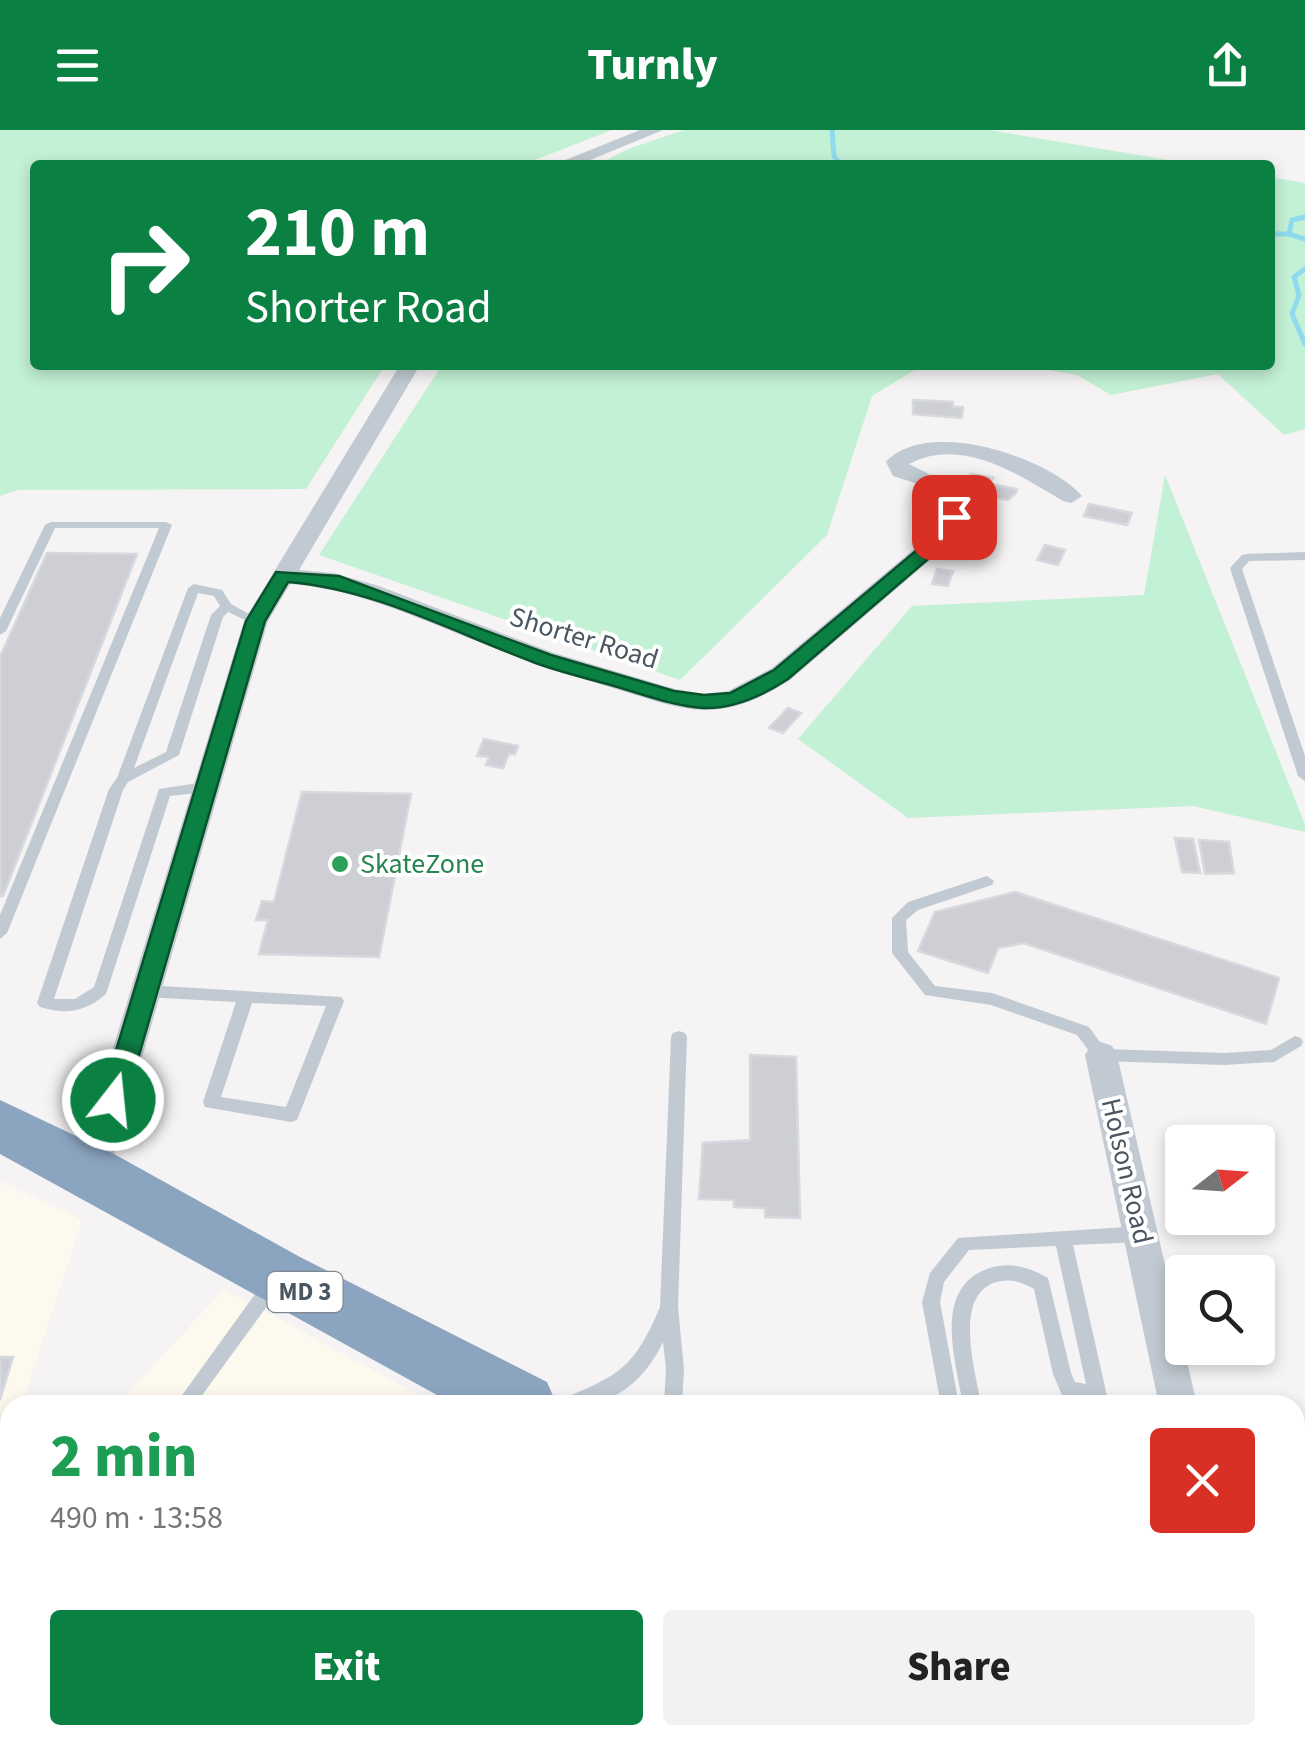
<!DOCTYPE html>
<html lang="en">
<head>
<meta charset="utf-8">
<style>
  body { margin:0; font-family:"Source Sans 3",sans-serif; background:#f2f2f2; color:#222; height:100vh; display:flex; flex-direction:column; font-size:38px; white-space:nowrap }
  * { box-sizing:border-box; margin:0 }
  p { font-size:32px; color:#767676 }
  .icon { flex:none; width:55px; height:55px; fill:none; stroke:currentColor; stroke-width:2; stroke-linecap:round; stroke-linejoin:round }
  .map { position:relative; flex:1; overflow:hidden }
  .side { position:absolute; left:0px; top:1265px; width:1305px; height:350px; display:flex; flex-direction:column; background:#fff; border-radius:30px 30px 0 0; box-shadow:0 5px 15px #0003 }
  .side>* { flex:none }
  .guide { position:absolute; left:30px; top:30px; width:1245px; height:210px; border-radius:10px; box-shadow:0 5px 15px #0003; background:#0b8043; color:#fff; overflow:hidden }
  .needle { width:65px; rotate:73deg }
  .buttons { position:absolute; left:1165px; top:995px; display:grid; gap:20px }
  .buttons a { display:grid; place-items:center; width:110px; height:110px; border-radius:10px; background:#fff; box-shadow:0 5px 15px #0003; font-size:50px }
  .pin { position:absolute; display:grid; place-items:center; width:85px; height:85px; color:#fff; margin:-42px; border-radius:20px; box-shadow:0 5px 15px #0006 }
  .me { position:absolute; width:110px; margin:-55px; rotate:16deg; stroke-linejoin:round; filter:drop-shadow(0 0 8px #0008) }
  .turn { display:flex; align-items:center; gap:35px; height:210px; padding:0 50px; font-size:45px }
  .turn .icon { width:130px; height:130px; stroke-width:2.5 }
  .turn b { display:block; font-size:70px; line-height:85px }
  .round { display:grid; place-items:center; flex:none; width:105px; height:105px; border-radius:10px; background:#f2f2f2 }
  .headline { display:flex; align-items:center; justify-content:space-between; height:170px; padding:0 50px }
  h1 { font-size:60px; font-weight:800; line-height:75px; color:#1e9e55 }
  .cta { display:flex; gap:20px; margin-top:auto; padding:20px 50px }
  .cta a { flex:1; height:115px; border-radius:10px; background:#0b8043; color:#fff; font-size:40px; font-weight:800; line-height:115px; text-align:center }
  .cta a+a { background:#f2f2f2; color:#222 }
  header { display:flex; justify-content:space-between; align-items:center; height:130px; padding:0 50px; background:#0b8043; color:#fff; font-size:45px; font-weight:800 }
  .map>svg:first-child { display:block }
  .commercial { fill:#fdf9ef }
  .green { fill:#c3f1d5 }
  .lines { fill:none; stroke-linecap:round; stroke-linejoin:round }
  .stream { stroke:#90daee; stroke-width:5 }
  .building { fill:#cdcfd5; stroke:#d7d9de; stroke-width:2.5 }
  .lane { fill:#c1cad2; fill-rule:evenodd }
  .street { fill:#c1cad2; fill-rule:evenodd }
  .highway { fill:#8ba5c1; fill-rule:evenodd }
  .route { fill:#0b8043; stroke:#07532c; stroke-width:2.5 }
  .leisure-dot { fill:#2e9e5b; stroke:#fff; stroke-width:4 }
  .labels { text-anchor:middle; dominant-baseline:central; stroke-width:8; stroke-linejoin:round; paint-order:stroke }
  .shield { fill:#fff; stroke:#808990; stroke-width:2.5 }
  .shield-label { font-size:25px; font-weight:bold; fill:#4a5661 }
  .street-label { font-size:28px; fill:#4a5661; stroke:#fff }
  .leisure-label { font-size:28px; fill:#27864d; stroke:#fff; text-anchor:start }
</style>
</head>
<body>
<header><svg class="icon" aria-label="menu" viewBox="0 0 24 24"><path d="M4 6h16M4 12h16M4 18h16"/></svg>Turnly<svg class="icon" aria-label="share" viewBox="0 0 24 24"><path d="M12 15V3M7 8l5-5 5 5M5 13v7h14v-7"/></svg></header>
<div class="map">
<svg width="1305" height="1615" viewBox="0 0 1305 1615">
  <rect width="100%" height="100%" fill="#f5f3f3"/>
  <path class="commercial" d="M 0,1051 L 82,1090 L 22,1275 L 10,1275 L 10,1314 L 0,1345 Z
    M 224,1159 L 437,1275 L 117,1275 Z
    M 10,1423 L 10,1605 L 1023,1605 L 1028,1615 L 0,1615 L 0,1442 Z"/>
  <path class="green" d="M 0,0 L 612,0 L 522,35 L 35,35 L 35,235 L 385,235 L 306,359 L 17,360 L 0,366 Z
    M 684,0 L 989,0 L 1198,35 L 597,35 L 628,19 Z
    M 1270,47 L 1305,53 L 1305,299 L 1284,305 L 1218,244 L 1111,265 L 1077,245 L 1022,235 L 1270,235 Z
    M 442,235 L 923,235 L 872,266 L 827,405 L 680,550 L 319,425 Z
    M 1165,345 L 1305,694 L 1305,702 L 1193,676 L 908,688 L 798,609 L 912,476 L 1144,465 Z"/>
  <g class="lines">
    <path class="stream" d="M 832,0 L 834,26 L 841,35
      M 1270,104 L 1289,104 L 1292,90 L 1305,87
      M 1289,104 L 1305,109
      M 1305,139 L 1294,147 L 1299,165 L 1292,184 L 1305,214"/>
  </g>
  <path class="building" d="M 913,270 L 953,272 L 953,277 L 963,277 L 962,288 L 913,284 Z
    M 971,344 L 993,348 L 990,354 L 1017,359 L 1016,363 L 1008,370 L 973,363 L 978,352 L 968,350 Z
    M 1089,374 L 1132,383 L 1127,395 L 1084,386 Z
    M 965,382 L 989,386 L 984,399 L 960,394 Z
    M 1045,415 L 1065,420 L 1058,435 L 1037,430 Z
    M 47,423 L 137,424 L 3,766 L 0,766 L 0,527 Z
    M 937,439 L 953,441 L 948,456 L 932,454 Z
    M 788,578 L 801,583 L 783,603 L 769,598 Z
    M 484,609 L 518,616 L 515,624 L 509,624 L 503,638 L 486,635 L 489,627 L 477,626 Z
    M 302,662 L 411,664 L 379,827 L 259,824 L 268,790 L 256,790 L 262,771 L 274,772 Z
    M 1175,708 L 1193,709 L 1200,743 L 1182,742 Z
    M 1199,710 L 1229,712 L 1234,743 L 1205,744 Z
    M 1015,762 L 1279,848 L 1266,894 L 1024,813 L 998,818 L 988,843 L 918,821 L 935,782 Z
    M 750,925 L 796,927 L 800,1088 L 765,1087 L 765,1078 L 734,1077 L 734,1070 L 699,1069 L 703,1013 L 750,1010 Z
    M 0,1227 L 13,1227 L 0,1270 Z
    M 447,1605 L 555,1605 L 554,1615 L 446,1615 Z"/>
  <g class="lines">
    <path class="lane" d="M 51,392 L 166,392 L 172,395 L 7,803 L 0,809 L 0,785 L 159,398 L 55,398 L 6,501 L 0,505 L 0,488 L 45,395 Z
      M 1305,422 L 1305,430 L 1249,431 L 1242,439 L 1305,626 L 1305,651 L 1298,646 L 1230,438 L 1242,425 L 1246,424 Z
      M 194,454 L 222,460 L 231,474 L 262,491 L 256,495 L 228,482 L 223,487 L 179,625 L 128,652 L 123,660 L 54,869 L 75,869 L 94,857 L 159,659 L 205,652 L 212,657 L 205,662 L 170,666 L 106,864 C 85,882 66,885 40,877 L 37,873 L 109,659 L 117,648 L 188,458 ZM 198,463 L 214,466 L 220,476 L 211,485 L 166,622 L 134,638 Z
      M 987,746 L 994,751 L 992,755 L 918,780 L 906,790 L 908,822 L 935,856 L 992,863 L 1089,897 L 1105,919 L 1224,923 L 1271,920 L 1295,906 L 1301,908 L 1303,912 L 1301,916 L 1274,932 L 1224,935 L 1101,931 L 1095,929 L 1077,905 L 991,875 L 925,865 L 892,823 L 892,788 L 908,772 Z
      M 145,855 L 341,867 L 344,871 L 297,990 L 291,992 L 205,977 L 203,972 L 236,872 L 145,867 L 140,865 L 137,861 L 140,857 ZM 252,873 L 326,876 L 286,977 L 221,967 Z
      M 679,901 L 685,903 L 687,907 L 678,1177 L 684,1239 L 682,1275 L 664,1275 L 666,1239 L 663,1212 C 649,1242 625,1267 592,1274 C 582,1277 570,1275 560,1275 L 562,1269 C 621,1245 635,1236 660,1177 L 671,907 L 673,903 Z
      M 1141,1096 L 1147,1099 L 1150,1104 L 1147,1109 L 1141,1112 L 1073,1115 L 1107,1266 L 1107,1275 L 1091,1275 L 1062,1265 L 1053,1244 L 1034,1159 C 1022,1152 1010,1148 996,1152 C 952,1166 976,1242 981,1275 L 963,1275 C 956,1232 932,1159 987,1139 C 1009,1131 1029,1137 1048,1148 L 1071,1243 L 1075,1252 L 1086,1254 L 1056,1116 L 969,1120 L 944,1152 L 940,1172 L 959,1275 L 941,1275 L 922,1172 L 930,1143 L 958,1108 Z
      M 272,1147 L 278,1149 L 281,1155 L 278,1161 L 195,1275 L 175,1275 L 266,1149 Z
      M 1295,1344 L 1305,1344 L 1305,1364 L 1295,1364 Z
      M 10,1492 L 10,1539 L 7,1545 L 0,1549 L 0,1501 L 3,1495 Z
      M 0,1552 L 10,1559 L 10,1590 L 0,1583 Z
      M 15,1605 L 44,1605 L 51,1615 L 22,1615 Z
      M 86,1605 L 108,1605 L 106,1615 L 84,1615 Z
      M 231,1605 L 253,1605 L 251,1615 L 229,1615 Z
      M 385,1605 L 407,1605 L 405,1615 L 383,1615 Z
      M 695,1605 L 719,1605 L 714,1615 L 690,1615 Z
      M 736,1605 L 759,1605 L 764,1615 L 741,1615 Z"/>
    <path class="street" d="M 640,0 L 663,0 L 578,35 L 553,35 Z
      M 400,235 L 420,235 L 299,440 L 333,443 L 379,456 L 554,523 L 675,559 L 704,564 L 728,561 L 772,538 L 939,398 L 945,379 L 939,361 L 893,346 L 886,332 C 927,287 1048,327 1082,366 L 1071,373 L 1063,371 C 1018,344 961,306 909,334 L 935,347 L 956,349 C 967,369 969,386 958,406 L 790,550 C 764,567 737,580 705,580 C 675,580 645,567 616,559 C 570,545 524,530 479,512 C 417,488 357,459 290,454 L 268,491 L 109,1042 L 104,1052 L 92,1056 L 80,1052 L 75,1042 L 244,491 Z
      M 1101,912 L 1112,916 L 1117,925 L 1197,1275 L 1159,1275 L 1085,925 L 1090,916 Z"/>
    <path class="highway" d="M 0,970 L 114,1024 L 300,1127 L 547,1252 L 557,1275 L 455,1275 L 0,1024 Z
      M 1054,1605 L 1202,1605 L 1206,1615 L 1051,1615 Z"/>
  </g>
  <path class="route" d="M 954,382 L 963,387 L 956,405 L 788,549 C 762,566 734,579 703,578 C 673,576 642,564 614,556 C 587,548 559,542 533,532 C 453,502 375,459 288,452 L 265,491 L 126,970 L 122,977 L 104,977 L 101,970 L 246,491 L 276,442 L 339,446 L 551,525 L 674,561 L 704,565 L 730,563 L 774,540 L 942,399 L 948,383 Z"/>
  <circle class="leisure-dot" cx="340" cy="734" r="10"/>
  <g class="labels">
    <rect class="shield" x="267.5" y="1142" width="75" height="40" rx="8"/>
    <g class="shield-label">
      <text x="305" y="1162">MD 3</text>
    </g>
    <g class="street-label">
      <text transform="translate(584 508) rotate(17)">Shorter Road</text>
      <text transform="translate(1127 1041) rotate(77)">Holson Road</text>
    </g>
    <g class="leisure-label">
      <text x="360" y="734">SkateZone</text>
    </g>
  </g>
</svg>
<div class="buttons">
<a><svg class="needle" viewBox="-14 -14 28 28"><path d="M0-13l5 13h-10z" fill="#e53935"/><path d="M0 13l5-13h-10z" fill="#767676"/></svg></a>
<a><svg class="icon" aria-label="search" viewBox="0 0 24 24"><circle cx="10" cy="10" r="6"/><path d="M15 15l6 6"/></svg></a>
</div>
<div class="pin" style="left:954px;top:387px;background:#d93025"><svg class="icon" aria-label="arrive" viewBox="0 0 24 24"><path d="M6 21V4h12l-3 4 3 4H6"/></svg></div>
<svg class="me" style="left:113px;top:970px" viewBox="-20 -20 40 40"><circle r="17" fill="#0b8043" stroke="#fff" stroke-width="3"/><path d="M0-11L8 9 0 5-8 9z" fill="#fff"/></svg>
<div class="guide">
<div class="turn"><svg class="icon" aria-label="right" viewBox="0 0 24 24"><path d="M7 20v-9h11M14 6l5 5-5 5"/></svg><div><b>210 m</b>Shorter Road</div></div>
</div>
<section class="side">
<div class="headline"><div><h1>2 min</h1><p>490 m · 13:58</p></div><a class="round" style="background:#d93025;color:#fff"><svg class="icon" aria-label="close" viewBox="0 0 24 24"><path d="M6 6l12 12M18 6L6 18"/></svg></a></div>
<div class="cta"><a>Exit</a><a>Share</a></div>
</section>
</div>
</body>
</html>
